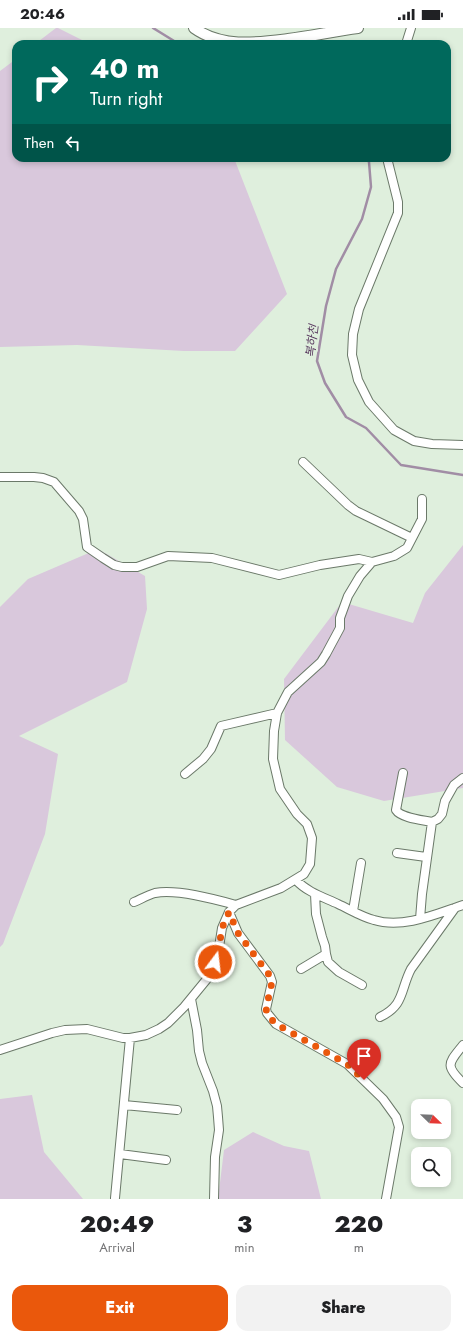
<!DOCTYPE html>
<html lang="en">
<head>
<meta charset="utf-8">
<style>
  body { margin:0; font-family:Jost,"Noto Sans KR",sans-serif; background:#f2f2f2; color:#202124; height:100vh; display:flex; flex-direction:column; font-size:15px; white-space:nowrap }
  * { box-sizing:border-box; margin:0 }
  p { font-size:13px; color:#757577 }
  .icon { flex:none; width:22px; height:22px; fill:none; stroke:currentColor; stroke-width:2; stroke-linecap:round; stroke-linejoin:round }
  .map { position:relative; height:1171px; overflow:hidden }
  .drawer { display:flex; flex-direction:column; background:#fff; flex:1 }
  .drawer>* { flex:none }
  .banner { position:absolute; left:12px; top:12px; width:439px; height:122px; border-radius:12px; box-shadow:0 2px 6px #0003; background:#00695c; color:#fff; overflow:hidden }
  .needle { width:26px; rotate:113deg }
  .buttons { position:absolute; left:411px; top:1071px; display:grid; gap:8px }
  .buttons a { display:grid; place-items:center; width:40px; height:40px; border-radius:8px; background:#fff; box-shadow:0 2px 6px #0003; font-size:20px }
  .pin { position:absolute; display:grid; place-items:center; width:34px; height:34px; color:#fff; margin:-41px -17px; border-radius:50% 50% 50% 0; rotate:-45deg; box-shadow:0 0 4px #0007 }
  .pin .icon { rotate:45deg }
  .me { position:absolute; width:44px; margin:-22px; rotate:15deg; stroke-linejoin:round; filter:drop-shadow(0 0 3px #0008) }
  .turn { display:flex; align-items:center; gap:14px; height:84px; padding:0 12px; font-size:18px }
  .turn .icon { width:52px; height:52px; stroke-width:2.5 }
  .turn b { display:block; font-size:28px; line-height:34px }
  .then { display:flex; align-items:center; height:38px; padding:0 12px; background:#0003; gap:8px; font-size:15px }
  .eta { display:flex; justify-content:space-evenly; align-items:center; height:68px; text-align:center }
  .eta b { font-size:24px; font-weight:800; line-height:28px }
  .primary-button { display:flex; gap:8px; margin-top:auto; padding:8px 12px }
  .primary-button a { flex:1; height:46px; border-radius:12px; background:#ea580c; color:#fff; font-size:16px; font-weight:800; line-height:46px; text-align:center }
  .primary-button a+a { background:#f2f2f2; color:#202124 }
  .status { display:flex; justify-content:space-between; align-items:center; height:28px; padding:0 20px; background:#fff; direction:ltr }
  .status svg { height:11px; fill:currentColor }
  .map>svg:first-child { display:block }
  .green { fill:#d9c8dc }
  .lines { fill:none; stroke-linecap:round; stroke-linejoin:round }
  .stream { stroke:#a18da5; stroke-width:2.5 }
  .minor-casing { stroke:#6b7969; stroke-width:10 }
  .tertiary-casing { stroke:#6b7969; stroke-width:12 }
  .minor { stroke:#fff; stroke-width:8 }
  .tertiary { stroke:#fff; stroke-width:10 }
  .route { stroke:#ea580c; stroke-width:7; stroke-dasharray:0 12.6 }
  .labels { text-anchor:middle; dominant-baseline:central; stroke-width:4; stroke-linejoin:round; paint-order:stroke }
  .water-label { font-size:12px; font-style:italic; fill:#5a3b60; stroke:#dfefdd }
</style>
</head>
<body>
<div class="status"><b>20:46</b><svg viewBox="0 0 49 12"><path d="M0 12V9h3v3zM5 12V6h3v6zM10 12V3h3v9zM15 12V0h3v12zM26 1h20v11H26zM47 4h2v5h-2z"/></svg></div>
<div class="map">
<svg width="463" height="1171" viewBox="0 0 463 1171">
  <rect width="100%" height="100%" fill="#dfefdd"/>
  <path class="green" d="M 56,0 L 58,0 L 90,16 L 35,16 Z
    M 16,31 L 16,130 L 234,130 L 287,266 L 235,323 L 184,323 L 77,317 L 0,319 L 0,43 Z
    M 463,517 L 463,760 L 384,773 L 337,759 L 285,712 L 284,651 L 342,574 L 413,595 L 425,565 Z
    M 98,521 L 145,548 L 147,581 L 127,654 L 19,708 L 58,726 L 45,806 L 3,916 L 0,919 L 0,579 L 28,551 Z
    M 32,1067 L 44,1124 L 83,1171 L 0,1171 L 0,1071 Z
    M 253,1104 L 284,1118 L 309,1123 L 321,1171 L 218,1171 L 224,1122 Z"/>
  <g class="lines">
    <path class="stream" d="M 153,0 L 179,16
      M 319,8 L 320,16
      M 366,130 L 369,134 L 371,159 L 362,191 L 336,241 L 326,278 L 317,333 L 325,355 L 346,389 L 366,400 L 401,437 L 463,447"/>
    <defs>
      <path id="minor" d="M 406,16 L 411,0
        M 387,130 L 398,174 L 398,185 L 359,281 L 353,306 L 352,327 L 358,352 L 369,374 L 394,402 L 414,413 L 432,416 L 463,417
        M 303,434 L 348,477 L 356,483 L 412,510
        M 0,449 L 34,449 L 43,450 L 54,454 L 79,483 L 83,491 L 87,519 L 103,530 L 114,537 L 122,539 L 137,539 L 168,528 L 212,530 L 279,547 L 320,537 L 359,531 L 372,534
        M 403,745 L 396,782 C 401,790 423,792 432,794 L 438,791 L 442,786 L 445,773 L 454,757 L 463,750
        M 185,746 L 203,731 L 211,721 L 221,698 L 277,685
        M 397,825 L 426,829
        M 296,852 C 307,864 323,869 338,876 C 349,881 362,889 374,892 C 403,901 436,886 463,877
        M 315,866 L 316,886 L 322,909 L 325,918 L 326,926 L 328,934 L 339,944 L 362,957
        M 134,874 C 141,871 148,867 155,865 C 177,861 214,871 236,877
        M 353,883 L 361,835
        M 229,884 L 238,905 L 270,948 L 272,954 L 266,981 L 267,985 L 276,996 L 347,1036 L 383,1071 L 396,1089 L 399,1099 L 386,1171
        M 420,891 L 422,866 L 432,794
        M 301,941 L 326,926
        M 191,971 L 197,1002 L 199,1023 L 202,1035 L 213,1063 L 217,1078 L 218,1089 L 219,1102 L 215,1129 L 214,1171
        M 380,989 C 405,977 400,962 411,941 L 455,880
        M 463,1017 C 449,1035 444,1037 463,1055
        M 0,1022 L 52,1005 L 65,1002 L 87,1001 L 123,1010 L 130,1010 L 146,1007 L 159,1001 L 168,995 L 184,979 L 207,951 L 215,934 L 219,919 L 222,900 L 229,884 L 236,877 L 281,860 L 304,846 L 310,836 L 312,810 L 307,796 L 297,786 L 280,761 L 273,731 L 274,703 L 277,685 L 288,664 L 321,634 L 326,626 L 340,600 L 340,590 L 348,568 L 360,548 L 372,534 L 394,528 L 407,520 L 422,491 L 422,471
        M 124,1077 L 177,1082
        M 120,1126 L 166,1132
        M 115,1170 L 130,1010"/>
      <path id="tertiary" d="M 194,0 C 222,20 256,15 288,11 C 312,8 335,3 358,0"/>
    </defs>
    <use href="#minor" class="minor-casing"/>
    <use href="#tertiary" class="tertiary-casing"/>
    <use href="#minor" class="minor"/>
    <use href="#tertiary" class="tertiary"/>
  </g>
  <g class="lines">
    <path class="route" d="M 215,934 L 219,919 L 222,900 L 229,884 L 238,905 L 270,948 L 272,954 L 266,981 L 268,988 L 276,996 L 347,1036 L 364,1052"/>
  </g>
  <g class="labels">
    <g class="water-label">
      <text transform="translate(312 313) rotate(-83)">복하천</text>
    </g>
  </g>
</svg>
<div class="buttons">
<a><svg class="needle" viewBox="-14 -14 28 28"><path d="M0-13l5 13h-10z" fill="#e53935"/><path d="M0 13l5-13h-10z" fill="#757577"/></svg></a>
<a><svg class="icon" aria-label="search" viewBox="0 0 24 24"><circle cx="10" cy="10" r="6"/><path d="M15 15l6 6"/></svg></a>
</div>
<div class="pin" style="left:364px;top:1052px;background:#d93025"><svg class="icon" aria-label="arrive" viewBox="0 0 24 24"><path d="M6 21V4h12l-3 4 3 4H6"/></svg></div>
<svg class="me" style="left:215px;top:934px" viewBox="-20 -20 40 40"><circle r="17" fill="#ea580c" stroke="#fff" stroke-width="3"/><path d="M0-11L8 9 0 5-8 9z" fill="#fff"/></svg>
<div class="banner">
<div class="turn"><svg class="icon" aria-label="right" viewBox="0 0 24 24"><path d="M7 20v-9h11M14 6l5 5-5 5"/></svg><div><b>40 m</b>Turn right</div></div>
<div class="then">Then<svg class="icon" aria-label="left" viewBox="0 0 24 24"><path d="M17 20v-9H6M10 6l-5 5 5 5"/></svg></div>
</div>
</div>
<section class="drawer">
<div class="eta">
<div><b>20:49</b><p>Arrival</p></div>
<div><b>3</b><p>min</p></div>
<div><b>220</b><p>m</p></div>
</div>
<div class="primary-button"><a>Exit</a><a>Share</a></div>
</section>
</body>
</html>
